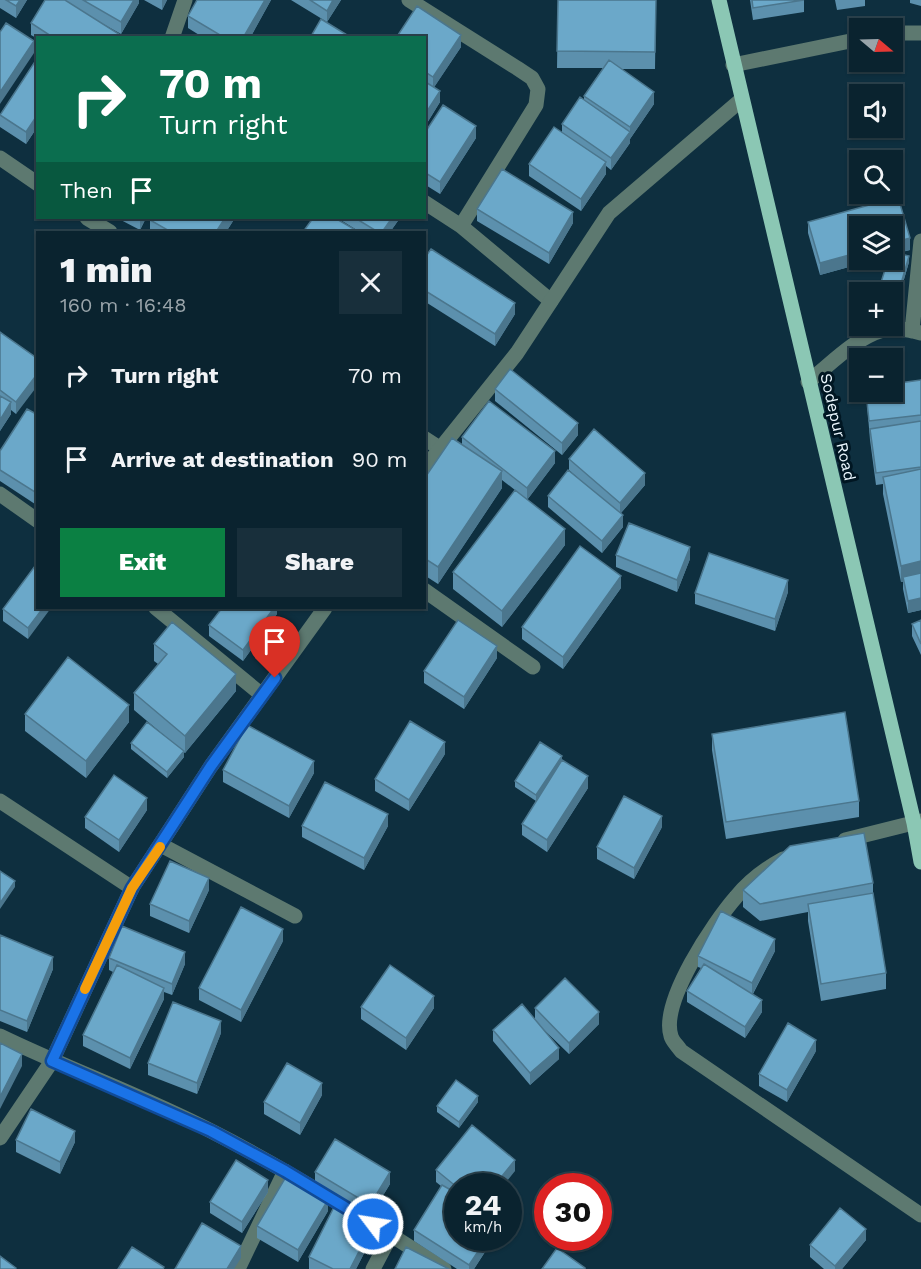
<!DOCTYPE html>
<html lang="en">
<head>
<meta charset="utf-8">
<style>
  body { margin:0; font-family:"Work Sans",sans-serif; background:#182f3b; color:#f1f3f6; height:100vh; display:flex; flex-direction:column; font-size:22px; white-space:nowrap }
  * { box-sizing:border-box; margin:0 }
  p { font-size:20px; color:#99a4aa }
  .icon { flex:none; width:33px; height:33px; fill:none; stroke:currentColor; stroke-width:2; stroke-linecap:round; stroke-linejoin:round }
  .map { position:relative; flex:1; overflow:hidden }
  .drawer { position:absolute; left:36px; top:231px; width:390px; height:378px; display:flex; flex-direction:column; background:#0a232f; border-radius:0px; box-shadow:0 2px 4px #0004,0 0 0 2px #2a404b }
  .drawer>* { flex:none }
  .top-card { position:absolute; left:36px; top:36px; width:390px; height:183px; border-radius:0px; box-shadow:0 2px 4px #0004,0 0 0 2px #2a404b; background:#0b6e4f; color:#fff; overflow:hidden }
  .needle { width:39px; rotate:109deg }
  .buttons { position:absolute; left:849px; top:18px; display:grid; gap:12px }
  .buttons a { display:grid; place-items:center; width:54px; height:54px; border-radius:0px; background:#0a232f; box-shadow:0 2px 4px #0004,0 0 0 2px #2a404b; font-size:30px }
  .speed { position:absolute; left:444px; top:1173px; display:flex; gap:12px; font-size:30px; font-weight:700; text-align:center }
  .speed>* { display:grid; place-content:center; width:78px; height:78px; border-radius:50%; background:#0a232f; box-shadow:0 2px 4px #0004,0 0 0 2px #2a404b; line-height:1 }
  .speed small { font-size:15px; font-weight:400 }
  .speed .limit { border:9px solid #d22; background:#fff; color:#111 }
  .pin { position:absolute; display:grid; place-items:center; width:51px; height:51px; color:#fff; margin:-62px -26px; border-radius:50% 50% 50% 0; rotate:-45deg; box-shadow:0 0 6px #0007 }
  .pin .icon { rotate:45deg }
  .me { position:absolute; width:66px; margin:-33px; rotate:301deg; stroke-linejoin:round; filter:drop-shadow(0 0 4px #0008) }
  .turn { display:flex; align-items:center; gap:21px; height:126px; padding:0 24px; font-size:27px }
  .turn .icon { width:78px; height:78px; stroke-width:2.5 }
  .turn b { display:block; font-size:42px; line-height:51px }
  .then { display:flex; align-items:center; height:57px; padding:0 24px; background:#0003; gap:12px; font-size:22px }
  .round { display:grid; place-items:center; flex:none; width:63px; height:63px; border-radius:0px; background:#182f3b }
  .summary { display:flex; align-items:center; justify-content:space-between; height:102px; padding:0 24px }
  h1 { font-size:36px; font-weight:800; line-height:45px }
  .action { display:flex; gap:12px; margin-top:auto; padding:12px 24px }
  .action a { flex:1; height:69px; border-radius:0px; background:#0b8043; color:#fff; font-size:24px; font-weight:800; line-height:69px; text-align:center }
  .action a+a { background:#182f3b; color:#f1f3f6 }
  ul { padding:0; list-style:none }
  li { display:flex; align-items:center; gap:18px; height:84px; padding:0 24px }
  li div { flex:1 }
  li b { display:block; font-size:22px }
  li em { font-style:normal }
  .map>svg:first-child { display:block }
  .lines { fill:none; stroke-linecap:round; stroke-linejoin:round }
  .minor { stroke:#5d7970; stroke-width:15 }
  .tertiary { stroke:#5d7970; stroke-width:15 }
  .primary { stroke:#8bc7b4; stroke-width:15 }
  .wall { fill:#5c90ad }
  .shaded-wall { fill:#4b768d }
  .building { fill:#6ba8c9; stroke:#4b768d; stroke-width:1.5 }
  .route-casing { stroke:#114b97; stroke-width:15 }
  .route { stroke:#1a73e8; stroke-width:10 }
  .slow { stroke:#f59e0b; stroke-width:10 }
  .labels { text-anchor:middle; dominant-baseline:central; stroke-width:6; stroke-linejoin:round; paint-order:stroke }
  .street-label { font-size:16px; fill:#ebf7fe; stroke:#001622 }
</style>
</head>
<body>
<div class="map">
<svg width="921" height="1269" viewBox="0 0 921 1269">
  <rect width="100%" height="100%" fill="#0e2f3f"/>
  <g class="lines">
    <path class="minor" d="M 409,0 L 517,68 L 532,78 L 538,89 L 536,105 L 461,226
      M 892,33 L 921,33
      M 172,38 L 185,0
      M 733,65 L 860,39
      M 0,158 L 38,184
      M 424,202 L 461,226 L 551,301
      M 87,218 L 110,232
      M 912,331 L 921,241
      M 808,382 C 831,364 855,338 883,330 C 894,327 911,330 921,333
      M 424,438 L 441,449
      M 0,494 L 38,521
      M 424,590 L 533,667
      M 156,608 L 262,695
      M 0,801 L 132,888
      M 845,840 L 921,821
      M 161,845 L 295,916
      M 783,859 C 765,869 749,881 736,897 C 714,922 660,1002 671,1036 C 672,1041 678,1046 681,1051 L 921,1215
      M 0,1036 C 70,1070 144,1096 213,1132 C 274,1163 332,1199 391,1235
      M 238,1269 L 285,1171
      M 373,1269 L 391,1235 L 444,1269"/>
    <path class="tertiary" d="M 424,469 L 517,353 L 609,213 L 741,100
      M 0,1138 L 52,1061 L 132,888 L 211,766 L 325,608"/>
    <path class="primary" d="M 719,0 L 914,823 L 921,862"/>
  </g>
  <path class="wall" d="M 0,0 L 27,0 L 16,18 L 0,8 Z
    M 45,0 L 139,0 L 139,3 L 121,34 L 103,24 L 122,38 L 38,38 L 38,39 L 31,35 L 31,23 Z
    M 144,0 L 167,0 L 162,10 Z
    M 197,0 L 271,0 L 250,38 L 204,38 L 188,28 L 188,16 Z
    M 291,0 L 341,0 L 327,22 Z
    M 558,0 L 656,0 L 655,69 L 620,69 L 654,104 L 630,139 L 630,143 L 611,170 L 606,166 L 606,174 L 581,211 L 529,176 L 529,164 L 562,132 L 562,124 L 584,100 L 584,96 L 603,68 L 557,68 Z
    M 750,0 L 804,0 L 804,12 L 753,20 Z
    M 835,0 L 865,0 L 865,6 L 837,10 Z
    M 910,0 L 921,0 L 921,6 L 910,3 Z
    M 424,38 L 461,47 L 434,87 L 440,102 L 424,128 Z
    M 38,57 L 38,126 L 26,144 L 0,127 L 0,115 Z
    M 424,134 L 476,138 L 440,194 L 424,184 Z
    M 38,135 L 38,153 L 35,152 L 35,140 Z
    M 898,197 L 910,238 L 910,250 L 898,253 L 909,256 L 909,262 L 898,300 L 892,299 L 892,292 L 879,292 L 879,289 L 888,260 L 892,260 L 892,226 L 860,226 L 860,260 L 874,260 L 820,275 L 808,233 L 808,222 Z
    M 477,209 L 573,223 L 549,264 L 477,221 Z
    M 117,218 L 146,218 L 140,230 Z
    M 151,218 L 235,218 L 226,232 L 150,232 L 150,220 Z
    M 339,218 L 400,218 L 390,232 L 360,232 L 339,219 Z
    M 424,259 L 515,314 L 495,346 L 424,301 Z
    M 0,332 L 38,359 L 16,414 L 11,410 L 11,414 L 0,431 Z
    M 921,380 L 921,610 L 908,613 L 903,589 L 903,582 L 901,582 L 883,494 L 883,484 L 876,485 L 870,440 L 866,392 L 892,392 Z
    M 495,389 L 578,435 L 562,455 L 495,401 Z
    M 38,415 L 38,506 L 0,481 L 0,451 Z
    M 462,437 L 555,463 L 527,500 L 565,545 L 502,627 L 453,589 L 453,572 L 515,490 L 502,480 L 502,488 L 438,584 L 424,575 L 424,479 L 462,444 Z
    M 569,459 L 645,485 L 621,513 L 623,527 L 602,553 L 548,507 L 548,496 L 589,488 L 569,470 Z
    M 616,555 L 690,559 L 677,592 L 616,567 Z
    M 38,562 L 28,639 L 3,621 L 3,609 Z
    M 621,588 L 563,669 L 522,639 L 522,627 Z
    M 788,592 L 775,631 L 695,604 L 695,593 Z
    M 277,608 L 277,614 L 243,661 L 209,636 L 209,625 Z
    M 921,620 L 921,655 L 912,636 L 912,624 Z
    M 154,644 L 236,691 L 185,753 L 134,710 L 134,693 L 158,664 L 154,661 Z
    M 497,658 L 464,709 L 424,683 L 424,671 Z
    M 25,714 L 129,722 L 86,778 L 25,731 Z
    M 712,734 L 859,801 L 859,817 L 726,839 L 712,750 Z
    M 131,743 L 184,757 L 167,778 L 131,749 Z
    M 445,754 L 409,811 L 375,791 L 375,779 Z
    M 562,760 L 588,788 L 547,852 L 522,835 L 522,824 L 536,801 L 515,787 L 515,781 Z
    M 223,770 L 314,773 L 289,818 L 223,782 Z
    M 147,810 L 119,852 L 85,828 L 85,817 Z
    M 302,826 L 388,826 L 364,870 L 302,837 Z
    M 662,827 L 634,879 L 597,859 L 597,847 Z
    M 873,883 L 873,893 L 886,973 L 886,989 L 821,1001 L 808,921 L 808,912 L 760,921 L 743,907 L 743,890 Z
    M 209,890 L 189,933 L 150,916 L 150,904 Z
    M 0,935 L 53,969 L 27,1032 L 0,1021 Z
    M 283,941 L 241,1022 L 199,1000 L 199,988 Z
    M 775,951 L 753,994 L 762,1012 L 745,1038 L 687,1002 L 687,991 L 701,968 L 698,967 L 698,956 Z
    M 109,958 L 185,964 L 172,995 L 164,992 L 164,999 L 130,1069 L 83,1046 L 83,1035 L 113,972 L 109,970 Z
    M 361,1007 L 434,1008 L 406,1050 L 361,1019 Z
    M 535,1008 L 599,1024 L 569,1054 L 539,1025 L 559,1059 L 530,1085 L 493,1041 L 493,1030 L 535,1019 Z
    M 221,1033 L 197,1094 L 148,1075 L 148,1063 Z
    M 816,1051 L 787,1102 L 759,1086 L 759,1074 Z
    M 322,1095 L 300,1135 L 264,1114 L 264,1102 Z
    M 478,1102 L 459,1128 L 437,1112 L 437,1106 Z
    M 16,1140 L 75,1142 L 60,1174 L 16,1152 Z
    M 436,1170 L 515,1171 L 458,1186 L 458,1238 L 494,1238 L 474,1269 L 457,1269 L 414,1241 L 414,1230 L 441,1186 L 436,1182 Z
    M 315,1172 L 390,1184 L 370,1217 L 315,1184 Z
    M 268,1192 L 242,1233 L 210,1213 L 210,1202 Z
    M 328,1211 L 298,1262 L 257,1238 L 257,1226 Z
    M 373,1236 L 356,1269 L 309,1269 L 309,1257 Z
    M 866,1240 L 842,1269 L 824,1269 L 810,1257 L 810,1245 Z"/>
  <path class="shaded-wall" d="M 20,0 L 27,0 L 16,18 L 16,6 Z
    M 134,0 L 139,0 L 139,3 L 121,34 L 121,22 Z
    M 162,0 L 167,0 L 162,10 Z
    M 265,0 L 271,0 L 250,38 L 243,38 Z
    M 333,0 L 341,0 L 327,22 L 327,11 Z
    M 461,35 L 461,47 L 433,89 L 433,77 Z
    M 34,41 L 34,53 L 0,104 L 0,92 Z
    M 440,91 L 440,102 L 424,128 L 424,116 Z
    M 654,92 L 654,104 L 630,139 L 630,127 Z
    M 38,114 L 38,126 L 26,144 L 26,132 Z
    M 476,126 L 476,138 L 440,194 L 440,182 Z
    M 630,132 L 630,143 L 611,170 L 611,158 Z
    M 606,162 L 606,174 L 581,211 L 581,199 Z
    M 573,212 L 573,223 L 549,264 L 549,253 Z
    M 140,218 L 146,218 L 140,230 Z
    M 225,218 L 235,218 L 226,232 L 216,232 Z
    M 392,218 L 400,218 L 390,232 L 382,232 Z
    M 910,238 L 910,250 L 892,254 L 892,243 Z
    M 860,252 L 860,260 L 874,260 L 820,275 L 820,263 Z
    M 909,256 L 909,262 L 898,300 L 898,294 Z
    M 515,303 L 515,314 L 495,346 L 495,334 Z
    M 38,373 L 38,385 L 16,414 L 16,402 Z
    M 11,402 L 11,414 L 0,431 L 0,420 Z
    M 578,423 L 578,435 L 562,455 L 562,443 Z
    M 555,451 L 555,463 L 527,500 L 527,488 Z
    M 502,471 L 502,488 L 438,584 L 438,567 Z
    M 645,473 L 645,485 L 620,514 L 620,503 Z
    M 623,515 L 623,527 L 602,553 L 602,541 Z
    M 565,529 L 565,545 L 502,627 L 502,611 Z
    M 690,547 L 690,559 L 677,592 L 677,580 Z
    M 921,561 L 921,578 L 903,577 L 903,582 L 901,582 L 901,566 Z
    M 621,576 L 621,588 L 563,669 L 563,657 Z
    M 788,580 L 788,592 L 775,631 L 775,619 Z
    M 921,598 L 921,610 L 908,613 L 908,601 Z
    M 43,608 L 51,608 L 28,639 L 28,628 Z
    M 274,608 L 277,608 L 277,614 L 243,661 L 243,650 Z
    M 497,646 L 497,658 L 464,709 L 464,697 Z
    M 236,674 L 236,691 L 185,753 L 185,736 Z
    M 129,705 L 129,722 L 86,778 L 86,761 Z
    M 445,742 L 445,754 L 409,811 L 409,800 Z
    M 184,751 L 184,757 L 167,778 L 167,772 Z
    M 562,756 L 562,762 L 536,801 L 536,795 Z
    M 314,761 L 314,773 L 289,818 L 289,806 Z
    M 588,776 L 588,788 L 547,852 L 547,840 Z
    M 147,798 L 147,810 L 119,852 L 119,840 Z
    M 388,814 L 388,826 L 364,870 L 364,858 Z
    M 662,816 L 662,827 L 634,879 L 634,868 Z
    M 209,878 L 209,890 L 189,933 L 189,921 Z
    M 15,881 L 15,887 L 0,909 L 0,903 Z
    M 283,929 L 283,941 L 241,1022 L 241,1010 Z
    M 775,939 L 775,951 L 752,995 L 752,983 Z
    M 185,952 L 185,964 L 172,995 L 172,984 Z
    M 53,957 L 53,969 L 27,1032 L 27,1021 Z
    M 164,988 L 164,999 L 130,1069 L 130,1058 Z
    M 434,996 L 434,1008 L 406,1050 L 406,1038 Z
    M 762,1000 L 762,1012 L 745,1038 L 745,1027 Z
    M 599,1012 L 599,1024 L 569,1054 L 569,1043 Z
    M 221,1021 L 221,1033 L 197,1094 L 197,1083 Z
    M 816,1040 L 816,1051 L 787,1102 L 787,1090 Z
    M 559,1048 L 559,1059 L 530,1085 L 530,1073 Z
    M 22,1054 L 22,1066 L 0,1109 L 0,1097 Z
    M 322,1083 L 322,1095 L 300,1135 L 300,1123 Z
    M 478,1096 L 478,1102 L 459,1128 L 459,1122 Z
    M 75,1131 L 75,1142 L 60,1174 L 60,1162 Z
    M 515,1160 L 515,1171 L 503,1186 L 494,1186 Z
    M 390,1172 L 390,1184 L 370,1217 L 370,1205 Z
    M 268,1180 L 268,1192 L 242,1233 L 242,1222 Z
    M 328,1200 L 328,1211 L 298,1262 L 298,1250 Z
    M 373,1224 L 373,1236 L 356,1269 L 350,1269 Z
    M 866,1229 L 866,1240 L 842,1269 L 835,1269 L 835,1266 Z
    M 487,1238 L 494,1238 L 474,1269 L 469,1269 L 469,1265 Z
    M 241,1246 L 241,1258 L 234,1269 L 227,1269 Z"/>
  <path class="building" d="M 6,0 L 20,0 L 16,6 Z
    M 45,0 L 65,0 L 122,36 L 121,38 L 54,38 L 31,23 Z
    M 83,0 L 134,0 L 121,22 Z
    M 197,0 L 265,0 L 243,38 L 225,38 L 188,16 Z
    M 310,0 L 333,0 L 327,11 Z
    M 558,0 L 656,0 L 655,52 L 557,51 Z
    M 752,0 L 804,0 L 753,8 Z
    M 417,6 L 461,35 L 433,77 L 424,71 L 424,38 L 396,38 Z
    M 321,19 L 352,38 L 310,38 Z
    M 6,23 L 34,41 L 0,92 L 0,32 Z
    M 38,57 L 38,114 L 26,132 L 0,115 Z
    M 609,60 L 654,92 L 630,127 L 584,96 Z
    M 424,81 L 440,91 L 424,116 Z
    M 580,97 L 630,132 L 611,158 L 562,124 Z
    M 443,105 L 476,126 L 440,182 L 424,172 L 424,134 Z
    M 554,127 L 606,162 L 581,199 L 529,164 Z
    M 502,169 L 573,212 L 549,253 L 477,209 Z
    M 898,197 L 910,238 L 892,243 L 892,226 L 860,226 L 860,252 L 820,263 L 808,222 Z
    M 151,218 L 225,218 L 216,232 L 171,232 L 150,220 Z
    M 313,218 L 335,218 L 359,232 L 303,232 Z
    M 355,218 L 392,218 L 382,232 L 378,232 Z
    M 431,249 L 515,303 L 495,334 L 424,290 L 424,259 Z
    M 892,252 L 909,256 L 898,294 L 879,289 L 888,260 L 892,260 Z
    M 0,332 L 38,359 L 38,373 L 16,402 L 0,390 Z
    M 510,369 L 578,423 L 562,443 L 495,389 Z
    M 921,380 L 921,415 L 869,421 L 866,392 L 892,392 L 892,384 Z
    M 0,396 L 11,402 L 0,420 Z
    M 489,401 L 555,451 L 527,488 L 462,437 Z
    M 27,409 L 38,415 L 38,494 L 0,470 L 0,451 Z
    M 921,421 L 921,467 L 876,473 L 870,429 Z
    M 594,429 L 645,473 L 620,503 L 569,459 Z
    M 452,438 L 502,471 L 438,567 L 424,558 L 424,479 Z
    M 921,469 L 921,561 L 901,566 L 883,477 Z
    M 568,470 L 623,515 L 602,541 L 548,496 Z
    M 515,490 L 565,529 L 502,611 L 453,572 Z
    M 629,523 L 690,547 L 677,580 L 616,555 Z
    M 580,546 L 621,576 L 563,657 L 522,627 Z
    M 709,553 L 788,580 L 775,619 L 695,593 Z
    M 38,562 L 38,608 L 43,608 L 28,628 L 3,609 Z
    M 921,573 L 921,598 L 908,601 L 903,577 Z
    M 222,608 L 274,608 L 243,650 L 209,625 Z
    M 458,620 L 497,646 L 464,697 L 424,671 Z
    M 921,620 L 921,644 L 912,624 Z
    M 172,622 L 236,674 L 185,736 L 134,693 L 167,654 L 154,644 Z
    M 68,657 L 129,705 L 86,761 L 25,714 Z
    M 845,712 L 859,801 L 726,822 L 712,734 Z
    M 410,721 L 445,742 L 409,800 L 375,779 Z
    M 147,722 L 184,751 L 167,772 L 131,743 Z
    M 247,725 L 314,761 L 289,806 L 223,770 Z
    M 540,742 L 562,756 L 536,795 L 515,781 Z
    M 562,760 L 588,776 L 547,840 L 522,824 Z
    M 114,775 L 147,798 L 119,840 L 85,817 Z
    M 325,782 L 388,814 L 364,858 L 302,826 Z
    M 624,796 L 662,816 L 634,868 L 597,847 Z
    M 864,833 L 873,883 L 760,904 L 743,890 L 790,846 Z
    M 170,861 L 209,878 L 189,921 L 150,904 Z
    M 0,871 L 15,881 L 0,903 Z
    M 873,893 L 886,973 L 821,984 L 808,904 Z
    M 241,907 L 283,929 L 241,1010 L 199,988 Z
    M 721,911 L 775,939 L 752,983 L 698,956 Z
    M 122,926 L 185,952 L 172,984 L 109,958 Z
    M 0,935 L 53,957 L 27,1021 L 0,1010 Z
    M 704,964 L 762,1000 L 745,1027 L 687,991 Z
    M 117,965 L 164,988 L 130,1058 L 83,1035 Z
    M 390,965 L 434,996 L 406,1038 L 361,1007 Z
    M 565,978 L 599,1012 L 569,1043 L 535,1008 Z
    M 173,1002 L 221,1021 L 197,1083 L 148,1063 Z
    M 522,1004 L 559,1048 L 530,1073 L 493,1030 Z
    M 788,1023 L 816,1040 L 787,1090 L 759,1074 Z
    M 0,1043 L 22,1054 L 0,1097 Z
    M 287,1063 L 322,1083 L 300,1123 L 264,1102 Z
    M 456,1080 L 478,1096 L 459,1122 L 437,1106 Z
    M 31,1109 L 75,1131 L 60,1162 L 16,1140 Z
    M 472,1125 L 515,1160 L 494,1186 L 458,1186 L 458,1188 L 436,1170 Z
    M 335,1139 L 390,1172 L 370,1205 L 315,1172 Z
    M 236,1160 L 268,1180 L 242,1222 L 210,1202 Z
    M 287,1175 L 328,1200 L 298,1250 L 257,1226 Z
    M 442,1185 L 458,1194 L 458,1238 L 487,1238 L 469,1265 L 414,1230 Z
    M 335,1205 L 373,1224 L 350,1269 L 333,1269 L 309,1257 Z
    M 840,1208 L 866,1229 L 835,1266 L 810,1245 Z
    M 202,1223 L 241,1246 L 227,1269 L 175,1269 Z
    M 132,1247 L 164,1267 L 163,1269 L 118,1269 Z
    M 406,1247 L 449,1269 L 395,1269 Z
    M 557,1248 L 585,1268 L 585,1269 L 542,1269 Z
    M 0,1256 L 16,1268 L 15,1269 L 0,1269 Z"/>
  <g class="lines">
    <defs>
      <path id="route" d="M 275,678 L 211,766 L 132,888 L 52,1061 L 211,1131 L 285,1171 L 373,1224"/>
    </defs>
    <use href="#route" class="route-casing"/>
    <use href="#route" class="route"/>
    <path class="slow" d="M 85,989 L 132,888 L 160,847"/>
  </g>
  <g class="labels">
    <g class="street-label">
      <text transform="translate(838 427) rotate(77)">Sodepur Road</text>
    </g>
  </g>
</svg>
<div class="buttons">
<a><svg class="needle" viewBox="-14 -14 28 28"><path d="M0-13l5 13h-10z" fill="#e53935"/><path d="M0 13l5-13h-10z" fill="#99a4aa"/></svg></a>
<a><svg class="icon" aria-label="sound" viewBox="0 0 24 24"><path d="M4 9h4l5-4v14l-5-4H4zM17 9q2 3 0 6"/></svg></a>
<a><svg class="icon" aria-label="search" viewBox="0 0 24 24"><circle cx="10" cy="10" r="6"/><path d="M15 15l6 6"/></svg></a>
<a><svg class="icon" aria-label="layers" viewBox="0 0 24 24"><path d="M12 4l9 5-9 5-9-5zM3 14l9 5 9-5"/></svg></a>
<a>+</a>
<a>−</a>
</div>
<div class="speed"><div>24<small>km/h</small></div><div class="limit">30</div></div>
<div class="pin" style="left:275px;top:678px;background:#d93025"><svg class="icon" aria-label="arrive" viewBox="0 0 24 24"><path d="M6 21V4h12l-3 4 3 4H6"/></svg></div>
<svg class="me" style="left:373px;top:1224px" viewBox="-20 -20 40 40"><circle r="17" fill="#1a73e8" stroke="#fff" stroke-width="3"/><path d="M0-11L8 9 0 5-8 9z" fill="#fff"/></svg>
<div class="top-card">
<div class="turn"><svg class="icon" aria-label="right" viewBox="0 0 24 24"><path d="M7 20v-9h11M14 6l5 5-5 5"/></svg><div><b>70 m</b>Turn right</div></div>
<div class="then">Then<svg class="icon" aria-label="arrive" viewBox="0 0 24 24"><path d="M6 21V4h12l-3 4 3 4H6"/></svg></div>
</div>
<section class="drawer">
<div class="summary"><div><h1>1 min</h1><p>160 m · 16:48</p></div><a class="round"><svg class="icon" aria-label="close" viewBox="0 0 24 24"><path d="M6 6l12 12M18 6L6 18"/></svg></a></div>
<ul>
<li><svg class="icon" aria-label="right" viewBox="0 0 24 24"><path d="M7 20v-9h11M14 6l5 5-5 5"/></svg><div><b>Turn right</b></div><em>70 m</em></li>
<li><svg class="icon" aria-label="arrive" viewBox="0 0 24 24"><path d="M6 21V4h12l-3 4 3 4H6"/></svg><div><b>Arrive at destination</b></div><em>90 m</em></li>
</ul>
<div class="action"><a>Exit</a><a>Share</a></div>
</section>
</div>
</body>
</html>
